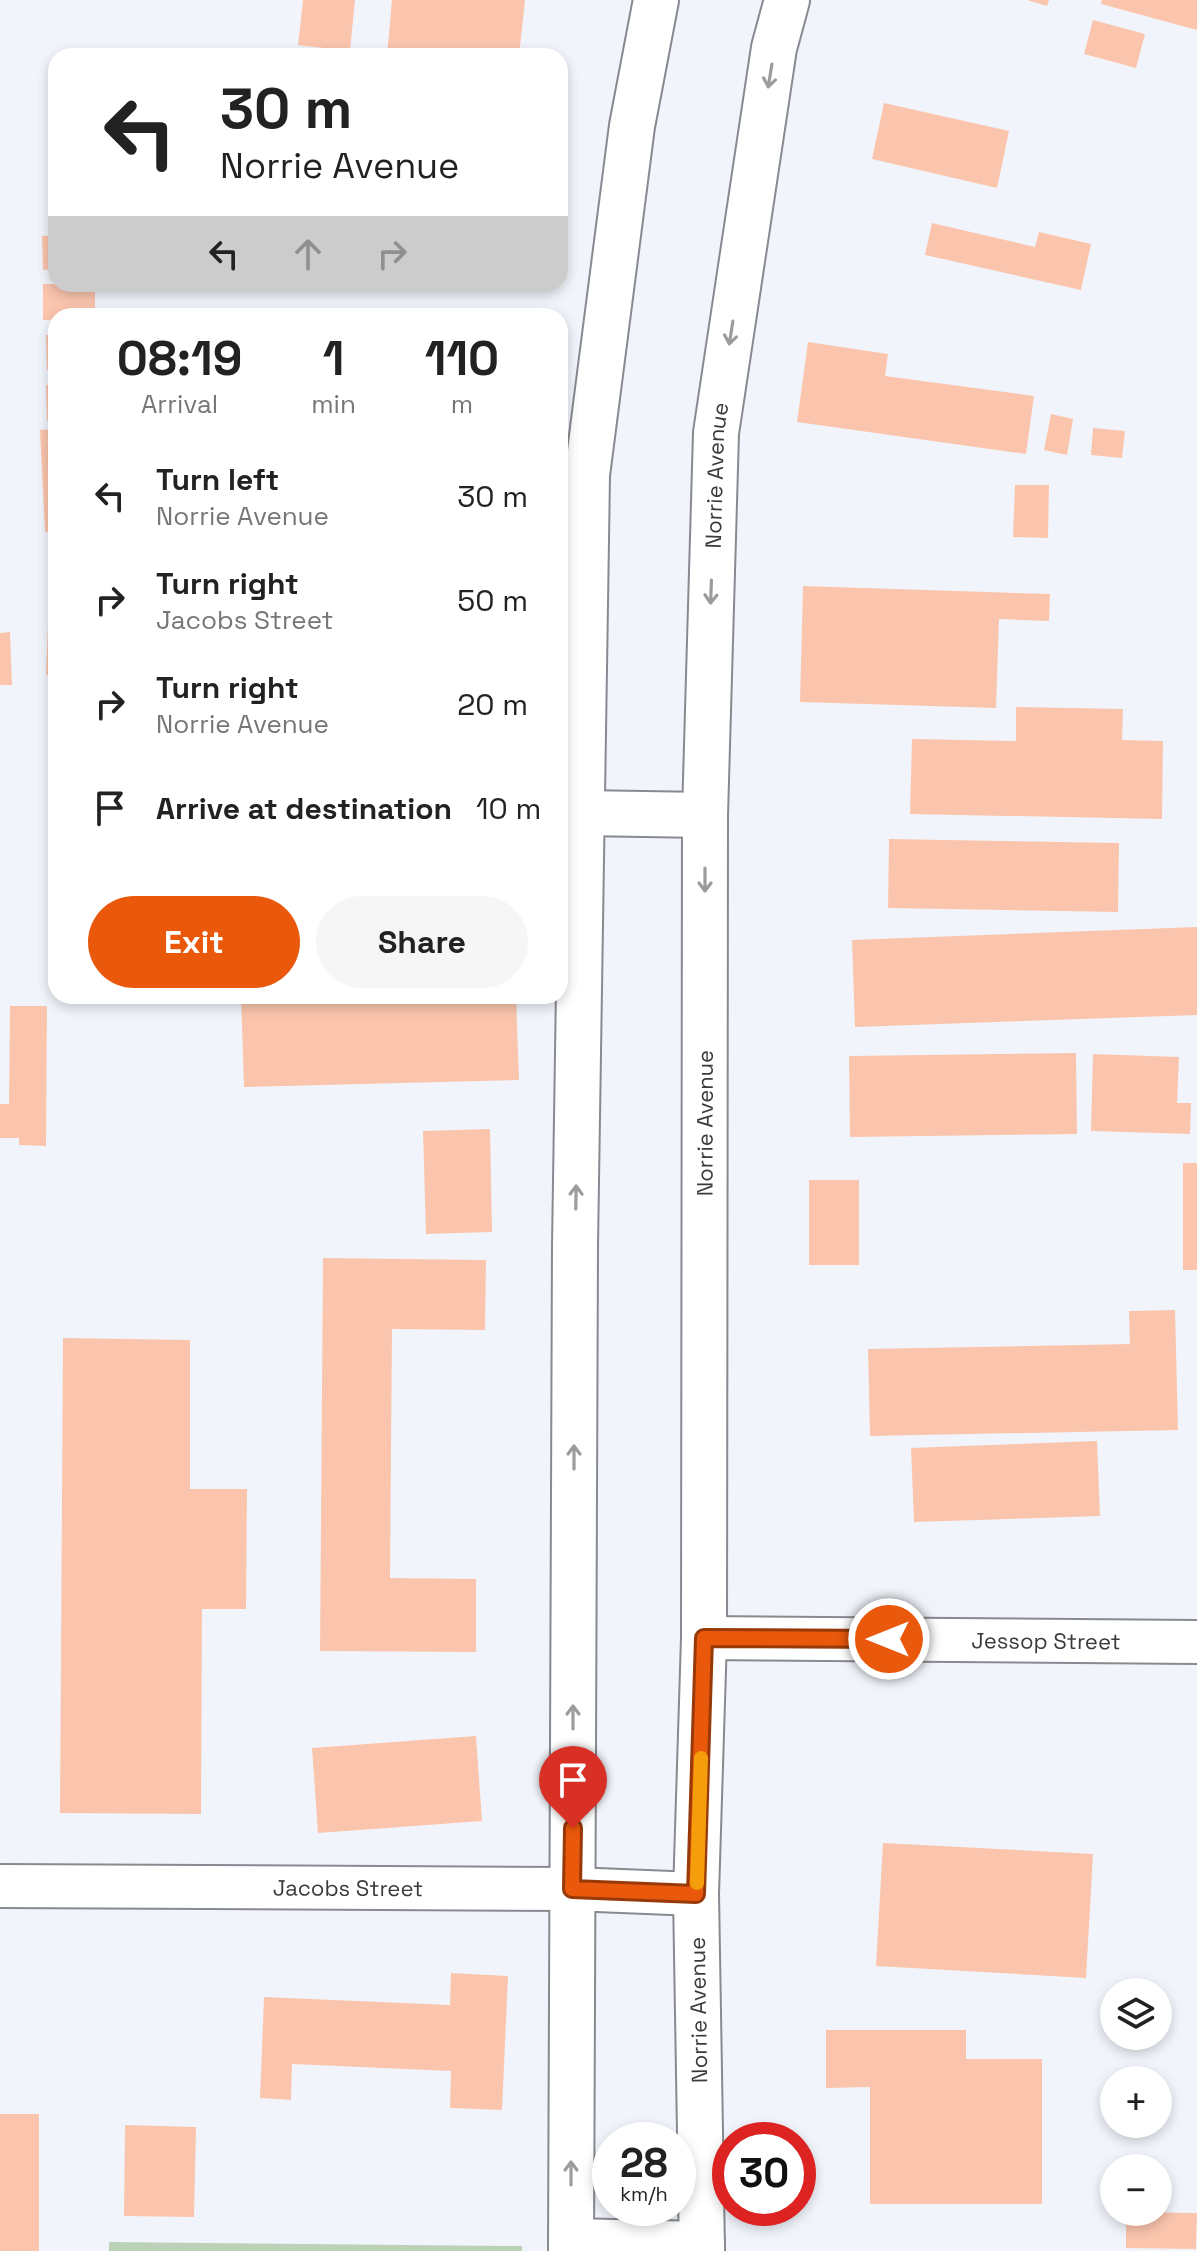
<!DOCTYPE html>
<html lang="en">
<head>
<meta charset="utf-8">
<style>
  body { margin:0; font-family:"Space Grotesk",sans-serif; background:#f6f6f6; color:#222; height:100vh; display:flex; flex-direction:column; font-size:30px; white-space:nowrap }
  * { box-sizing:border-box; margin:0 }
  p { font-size:26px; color:#767676 }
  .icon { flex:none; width:44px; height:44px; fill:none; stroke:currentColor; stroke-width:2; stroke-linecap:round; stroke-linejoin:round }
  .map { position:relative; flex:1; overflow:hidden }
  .panel { position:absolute; left:48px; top:308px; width:520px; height:696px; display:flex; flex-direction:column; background:#fff; border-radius:24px; box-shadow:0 4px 12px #0003 }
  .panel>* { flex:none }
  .top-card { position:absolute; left:48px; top:48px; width:520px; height:244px; border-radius:24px; box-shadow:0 4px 12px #0003; background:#fff; color:#222; overflow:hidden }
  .fabs { position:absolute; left:1100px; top:1978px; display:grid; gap:16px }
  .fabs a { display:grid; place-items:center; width:72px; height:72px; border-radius:50%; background:#fff; box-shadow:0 4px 12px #0003; font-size:40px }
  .speed { position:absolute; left:592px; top:2122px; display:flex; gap:16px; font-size:40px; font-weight:700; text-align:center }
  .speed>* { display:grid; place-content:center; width:104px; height:104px; border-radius:50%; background:#fff; box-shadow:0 4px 12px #0003; line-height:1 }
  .speed small { font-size:20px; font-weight:400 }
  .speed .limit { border:12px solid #d22; background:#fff; color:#111 }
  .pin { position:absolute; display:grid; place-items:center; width:68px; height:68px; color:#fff; margin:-82px -34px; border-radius:50% 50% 50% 0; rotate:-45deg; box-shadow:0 0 8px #0007 }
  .pin .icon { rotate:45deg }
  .me { position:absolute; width:88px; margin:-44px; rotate:270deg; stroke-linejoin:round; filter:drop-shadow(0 0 6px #0008) }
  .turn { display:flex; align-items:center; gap:28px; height:168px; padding:0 40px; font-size:36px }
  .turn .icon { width:104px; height:104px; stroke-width:2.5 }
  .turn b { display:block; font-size:56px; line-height:68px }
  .lanes { display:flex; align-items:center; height:76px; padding:0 40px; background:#0003; justify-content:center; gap:40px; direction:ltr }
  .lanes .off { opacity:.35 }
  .eta { display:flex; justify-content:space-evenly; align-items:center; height:136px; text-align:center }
  .eta b { font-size:48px; font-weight:700; line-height:56px }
  .primary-button { display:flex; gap:16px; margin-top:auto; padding:16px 40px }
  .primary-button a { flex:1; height:92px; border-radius:48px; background:#ea580c; color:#fff; font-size:32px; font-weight:700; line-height:92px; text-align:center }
  .primary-button a+a { background:#f6f6f6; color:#222 }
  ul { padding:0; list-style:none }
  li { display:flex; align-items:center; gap:24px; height:104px; padding:0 40px }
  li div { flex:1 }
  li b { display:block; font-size:30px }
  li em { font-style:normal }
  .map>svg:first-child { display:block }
  .green { fill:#bbd2b9 }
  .building { fill:#fbc5ad }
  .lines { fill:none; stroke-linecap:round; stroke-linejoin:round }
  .street-casing { stroke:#878a90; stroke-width:46 }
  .secondary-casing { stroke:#878a90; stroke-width:48 }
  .street { stroke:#fff; stroke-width:42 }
  .secondary { stroke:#fff; stroke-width:44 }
  .oneway { stroke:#9c9c9e }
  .route-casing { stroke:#983908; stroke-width:20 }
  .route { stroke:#ea580c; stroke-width:14 }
  .slow { stroke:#f59e0b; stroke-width:14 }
  .labels { text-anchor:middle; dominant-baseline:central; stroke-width:7; stroke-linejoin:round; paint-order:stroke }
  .street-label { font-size:22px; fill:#383a3c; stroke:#fff }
</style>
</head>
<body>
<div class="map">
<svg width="1197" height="2251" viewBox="0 0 1197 2251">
  <rect width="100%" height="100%" fill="#f1f5fb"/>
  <path class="green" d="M 109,2242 L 522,2246 L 522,2251 L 109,2251 Z"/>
  <path class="building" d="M 303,0 L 355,0 L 350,51 L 298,45 Z
    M 392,0 L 525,0 L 519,56 L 387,56 Z
    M 1027,0 L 1049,0 L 1047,6 Z
    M 1102,0 L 1197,0 L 1197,30 L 1101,4 Z
    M 1093,20 L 1145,34 L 1136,68 L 1084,54 Z
    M 884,103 L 1009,131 L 997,188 L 872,159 Z
    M 932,223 L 1035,247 L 1039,232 L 1091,244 L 1081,290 L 925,255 Z
    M 56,235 L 56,269 L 43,270 L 42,236 Z
    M 43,284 L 95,284 L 95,316 L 56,316 L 56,320 L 43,320 Z
    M 46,335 L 56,335 L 56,370 L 47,370 Z
    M 808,342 L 888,354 L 885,376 L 1034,396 L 1026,454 L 797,422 Z
    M 46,385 L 56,385 L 56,421 L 47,421 Z
    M 1051,414 L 1073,419 L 1067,455 L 1044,450 Z
    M 1093,428 L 1125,431 L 1122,458 L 1091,455 Z
    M 56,429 L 56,532 L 45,532 L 40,430 Z
    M 1015,485 L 1049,485 L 1048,538 L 1013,537 Z
    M 50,573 L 56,573 L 56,676 L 46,675 Z
    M 803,586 L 1050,594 L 1049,621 L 999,619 L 996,708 L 800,702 Z
    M 10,632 L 12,685 L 0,685 L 0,633 Z
    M 1016,707 L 1123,709 L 1122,740 L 1163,741 L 1162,819 L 910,814 L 912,739 L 1016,741 Z
    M 889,839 L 1119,843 L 1118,912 L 888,908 Z
    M 1197,927 L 1197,1015 L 855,1027 L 852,940 Z
    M 241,996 L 516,996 L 519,1080 L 244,1087 Z
    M 10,1006 L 47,1006 L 46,1146 L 19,1145 L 19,1138 L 0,1138 L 0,1104 L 9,1104 Z
    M 1076,1053 L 1077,1134 L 850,1137 L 849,1056 Z
    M 1093,1054 L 1179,1057 L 1177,1103 L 1191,1103 L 1190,1134 L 1091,1131 Z
    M 490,1129 L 492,1232 L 426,1234 L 423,1131 Z
    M 1183,1163 L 1197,1163 L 1197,1270 L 1183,1270 Z
    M 809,1180 L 859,1180 L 859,1265 L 809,1265 Z
    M 323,1258 L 486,1260 L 485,1330 L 392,1329 L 390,1578 L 476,1579 L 476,1652 L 320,1651 Z
    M 1175,1310 L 1178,1430 L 870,1436 L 868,1349 L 1130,1344 L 1129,1311 Z
    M 63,1338 L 190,1340 L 190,1489 L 247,1489 L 246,1609 L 202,1609 L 201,1814 L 60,1813 Z
    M 1097,1441 L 1100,1516 L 914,1522 L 911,1448 Z
    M 476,1736 L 482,1821 L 318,1833 L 312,1748 Z
    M 883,1843 L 1093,1854 L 1086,1978 L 876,1966 Z
    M 451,1973 L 508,1976 L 502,2110 L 450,2108 L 451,2071 L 292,2064 L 291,2100 L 260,2098 L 264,1997 L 450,2005 Z
    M 826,2030 L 966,2030 L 966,2059 L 1042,2059 L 1042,2204 L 870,2204 L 870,2087 L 826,2088 Z
    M 0,2114 L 39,2114 L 39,2251 L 0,2251 Z
    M 125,2125 L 196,2127 L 194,2217 L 124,2216 Z
    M 1126,2212 L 1197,2213 L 1196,2249 L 1126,2248 Z"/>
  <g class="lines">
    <defs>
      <g id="street">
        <path id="s1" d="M 704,1638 L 1197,1642"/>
        <path id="s2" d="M 0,1886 L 572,1889 L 696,1894"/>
      </g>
      <g id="secondary">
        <path d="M 582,813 L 705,815"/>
        <path d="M 571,2241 L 702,2244"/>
        <path d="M 571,2251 L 575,1246 L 587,475 L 632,126 L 656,0"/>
        <path id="s3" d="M 702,2251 L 696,1894 L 704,1638 L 705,815 L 716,433 L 774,48 L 787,0"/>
      </g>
    </defs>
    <use href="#street" class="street-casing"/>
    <use href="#secondary" class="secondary-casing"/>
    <use href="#street" class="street"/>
    <use href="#secondary" class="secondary"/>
  </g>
  <defs><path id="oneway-shaft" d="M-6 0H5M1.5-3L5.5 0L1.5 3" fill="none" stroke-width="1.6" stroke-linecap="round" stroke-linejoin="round" transform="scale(2)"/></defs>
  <g class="oneway">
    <use href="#oneway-shaft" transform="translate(770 76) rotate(99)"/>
    <use href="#oneway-shaft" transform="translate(731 333) rotate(99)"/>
    <use href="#oneway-shaft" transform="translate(711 592) rotate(92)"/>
    <use href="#oneway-shaft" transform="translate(705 880) rotate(90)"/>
    <use href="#oneway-shaft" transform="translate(576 1197) rotate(-89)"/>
    <use href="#oneway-shaft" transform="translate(574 1457) rotate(-90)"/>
    <use href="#oneway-shaft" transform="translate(573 1717) rotate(-90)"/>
    <use href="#oneway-shaft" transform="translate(571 2173) rotate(-90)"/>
  </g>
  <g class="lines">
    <defs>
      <path id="route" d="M 573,1828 L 572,1889 L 696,1894 L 704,1638 L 889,1639"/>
    </defs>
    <use href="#route" class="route-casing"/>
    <use href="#route" class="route"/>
    <path class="slow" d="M 697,1883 L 701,1758"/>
  </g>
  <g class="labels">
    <g class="street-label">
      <text stroke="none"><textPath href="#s3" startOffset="1776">Norrie Avenue</textPath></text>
      <text stroke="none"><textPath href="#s3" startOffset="1128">Norrie Avenue</textPath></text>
      <text stroke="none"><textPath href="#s1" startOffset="342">Jessop Street</textPath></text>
      <text stroke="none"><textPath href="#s2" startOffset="348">Jacobs Street</textPath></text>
      <text transform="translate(698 2010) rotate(-91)">Norrie Avenue</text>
    </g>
  </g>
</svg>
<div class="fabs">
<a><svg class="icon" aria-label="layers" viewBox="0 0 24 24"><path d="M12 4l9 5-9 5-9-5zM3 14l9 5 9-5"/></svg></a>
<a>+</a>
<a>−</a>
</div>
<div class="speed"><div>28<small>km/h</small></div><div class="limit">30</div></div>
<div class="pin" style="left:573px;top:1828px;background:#d93025"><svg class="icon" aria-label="arrive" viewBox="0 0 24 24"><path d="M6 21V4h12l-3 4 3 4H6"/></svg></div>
<svg class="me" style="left:889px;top:1639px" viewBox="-20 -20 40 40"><circle r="17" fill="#ea580c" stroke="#fff" stroke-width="3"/><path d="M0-11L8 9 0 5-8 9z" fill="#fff"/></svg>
<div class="top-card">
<div class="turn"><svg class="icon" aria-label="left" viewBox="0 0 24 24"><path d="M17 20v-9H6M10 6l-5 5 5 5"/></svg><div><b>30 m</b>Norrie Avenue</div></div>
<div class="lanes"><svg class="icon" aria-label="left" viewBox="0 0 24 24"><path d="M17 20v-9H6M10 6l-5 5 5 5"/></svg><svg class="icon off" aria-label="ahead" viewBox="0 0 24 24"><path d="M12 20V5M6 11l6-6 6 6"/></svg><svg class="icon off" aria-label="right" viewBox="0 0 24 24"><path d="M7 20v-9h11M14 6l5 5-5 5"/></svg></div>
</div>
<section class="panel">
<div class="eta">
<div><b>08:19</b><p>Arrival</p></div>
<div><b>1</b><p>min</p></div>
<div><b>110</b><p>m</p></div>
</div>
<ul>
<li><svg class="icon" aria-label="left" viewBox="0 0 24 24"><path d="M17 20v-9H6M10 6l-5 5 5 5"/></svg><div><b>Turn left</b><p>Norrie Avenue</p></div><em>30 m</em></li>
<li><svg class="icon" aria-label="right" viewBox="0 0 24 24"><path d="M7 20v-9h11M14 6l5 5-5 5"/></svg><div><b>Turn right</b><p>Jacobs Street</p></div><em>50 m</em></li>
<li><svg class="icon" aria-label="right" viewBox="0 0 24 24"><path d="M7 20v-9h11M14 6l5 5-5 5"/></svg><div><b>Turn right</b><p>Norrie Avenue</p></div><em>20 m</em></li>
<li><svg class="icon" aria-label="arrive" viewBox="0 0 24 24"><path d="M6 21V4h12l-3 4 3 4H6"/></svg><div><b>Arrive at destination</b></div><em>10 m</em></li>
</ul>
<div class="primary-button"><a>Exit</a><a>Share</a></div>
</section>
</div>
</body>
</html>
